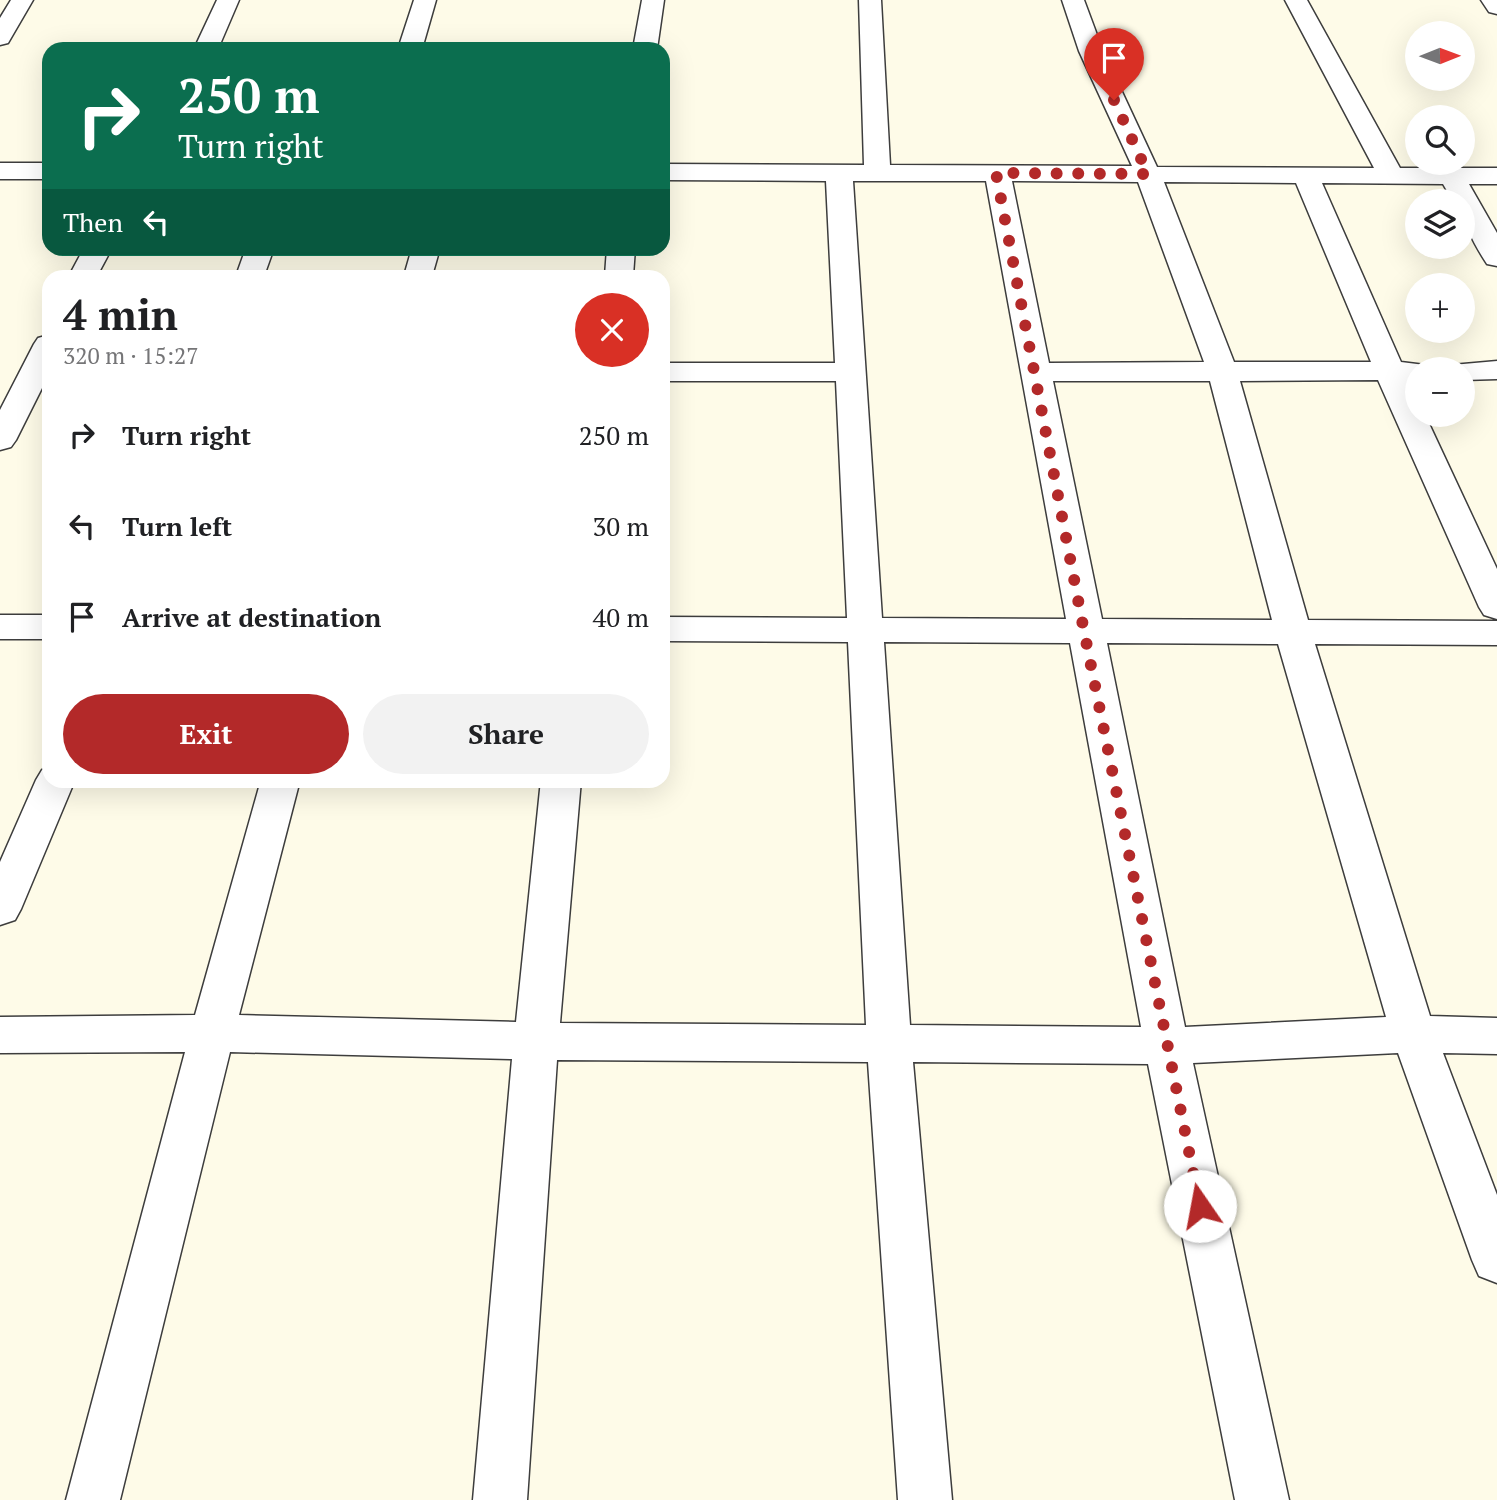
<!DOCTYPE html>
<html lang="en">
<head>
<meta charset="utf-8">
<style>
  body { margin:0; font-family:"PT Serif",serif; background:#f2f2f2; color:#202124; height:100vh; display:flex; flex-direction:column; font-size:26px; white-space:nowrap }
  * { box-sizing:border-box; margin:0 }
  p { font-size:23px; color:#757577 }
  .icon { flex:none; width:38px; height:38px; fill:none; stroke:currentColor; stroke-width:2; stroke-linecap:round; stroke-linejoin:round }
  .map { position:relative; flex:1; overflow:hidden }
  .side { position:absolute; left:42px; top:270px; width:628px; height:518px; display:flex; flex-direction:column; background:#fff; border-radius:21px; box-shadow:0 7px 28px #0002 }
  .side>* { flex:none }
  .guide { position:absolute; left:42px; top:42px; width:628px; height:214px; border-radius:21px; box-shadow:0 7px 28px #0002; background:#0b6e4f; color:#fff; overflow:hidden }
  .needle { width:46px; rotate:89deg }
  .fabs { position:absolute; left:1405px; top:21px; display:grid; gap:14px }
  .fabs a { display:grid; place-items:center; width:70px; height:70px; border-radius:50%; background:#fff; box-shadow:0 7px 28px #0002; font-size:35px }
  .pin { position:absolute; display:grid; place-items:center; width:60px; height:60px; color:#fff; margin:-72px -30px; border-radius:50% 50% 50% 0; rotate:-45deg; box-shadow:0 0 7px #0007 }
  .pin .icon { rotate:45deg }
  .me { position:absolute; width:77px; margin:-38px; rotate:348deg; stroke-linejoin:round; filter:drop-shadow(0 0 5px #0008) }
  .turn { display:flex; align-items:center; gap:24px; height:147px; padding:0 21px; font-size:32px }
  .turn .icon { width:91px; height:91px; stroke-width:2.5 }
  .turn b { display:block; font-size:49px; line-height:60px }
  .then { display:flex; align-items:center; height:66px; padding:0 21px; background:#0003; gap:14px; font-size:26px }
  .round { display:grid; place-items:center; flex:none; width:74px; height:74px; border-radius:37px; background:#f2f2f2 }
  .summary { display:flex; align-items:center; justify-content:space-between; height:119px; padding:0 21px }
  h1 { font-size:42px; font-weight:800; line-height:52px }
  .button { display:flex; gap:14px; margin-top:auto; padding:14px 21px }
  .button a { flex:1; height:80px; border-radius:42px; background:#b32929; color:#fff; font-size:28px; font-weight:800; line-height:80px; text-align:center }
  .button a+a { background:#f2f2f2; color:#202124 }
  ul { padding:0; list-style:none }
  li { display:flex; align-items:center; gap:21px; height:91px; padding:0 21px }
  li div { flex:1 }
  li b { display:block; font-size:26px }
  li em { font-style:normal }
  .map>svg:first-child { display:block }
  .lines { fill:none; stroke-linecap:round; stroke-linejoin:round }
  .street-casing { stroke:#3d3d3d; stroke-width:3 }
  .street { fill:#fff; fill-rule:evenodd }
  .route { stroke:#b32929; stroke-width:12; stroke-dasharray:0 21.6 }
</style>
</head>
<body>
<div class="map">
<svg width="1497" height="1500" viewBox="0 0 1497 1500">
  <rect width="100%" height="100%" fill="#fefbe8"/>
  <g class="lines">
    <defs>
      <path id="street" d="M 11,0 L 33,0 L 8,43 L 0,45 L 0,18 Z
        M 217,0 L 239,0 L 218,49 L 194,49 Z
        M 414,0 L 436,0 L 422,49 L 398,49 Z
        M 642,0 L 664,0 L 657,49 L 633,49 Z
        M 859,0 L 881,0 L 890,165 L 1132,166 L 1079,51 L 1062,0 L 1084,0 L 1103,51 L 1157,167 L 1374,168 L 1285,0 L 1307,0 L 1400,168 L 1497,168 L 1497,184 L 1469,184 L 1497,233 L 1497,266 L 1487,264 C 1474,244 1463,225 1463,201 L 1453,201 L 1443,184 L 1322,183 L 1401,362 L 1425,365 L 1428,369 L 1418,369 L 1418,379 L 1409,380 L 1418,398 L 1418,415 L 1425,415 L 1497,569 L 1497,619 L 1484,615 L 1479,607 L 1378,380 L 1240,381 L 1308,620 L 1497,621 L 1497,645 L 1315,644 L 1430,1016 L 1497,1018 L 1497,1054 L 1443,1053 L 1497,1195 L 1497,1283 L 1479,1276 L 1472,1260 L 1398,1053 L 1193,1063 L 1289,1500 L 1235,1500 L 1148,1064 L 913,1062 L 952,1500 L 898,1500 L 868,1062 L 557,1060 L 527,1500 L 473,1500 L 512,1059 L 230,1052 L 120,1500 L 66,1500 L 185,1052 L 0,1053 L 0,1017 L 195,1015 L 261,780 L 300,780 L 239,1015 L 516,1022 L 541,780 L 581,780 L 560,1023 L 866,1025 L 848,642 L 663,641 L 663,617 L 847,618 L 836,381 L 663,381 L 663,363 L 835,363 L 826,181 L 663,180 L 663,164 L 864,165 ZM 853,181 L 986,181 L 1066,619 L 882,618 ZM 1012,181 L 1138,182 L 1204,362 L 1049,363 ZM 1164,182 L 1296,183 L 1371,362 L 1234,362 ZM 1053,381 L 1210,381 L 1272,620 L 1102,619 ZM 884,642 L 1070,643 L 1141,1027 L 910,1025 ZM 1107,643 L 1278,644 L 1386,1017 L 1185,1027 Z
        M 1481,0 L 1497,0 L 1497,14 L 1489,12 Z
        M 0,163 L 49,163 L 49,179 L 0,179 Z
        M 84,248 L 112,248 L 97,276 L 69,276 Z
        M 246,248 L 274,248 L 264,276 L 236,276 Z
        M 412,248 L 440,248 L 432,276 L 404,276 Z
        M 607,248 L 635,248 L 633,276 L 605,276 Z
        M 49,335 L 49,374 L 16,440 L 11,447 L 0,450 L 0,410 L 34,344 L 38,338 Z
        M 1497,361 L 1497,379 L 1463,380 L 1463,369 L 1449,369 L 1452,365 Z
        M 0,615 L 49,615 L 49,639 L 0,639 Z
        M 49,768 L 49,780 L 75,780 L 21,909 L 15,920 L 0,925 L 0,862 L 36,780 L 42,770 Z"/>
    </defs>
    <use href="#street" class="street-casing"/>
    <use href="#street" class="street"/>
  </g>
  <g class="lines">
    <path class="route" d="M 1114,100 L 1148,174 L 996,173 L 1084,631 L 1200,1206"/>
  </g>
</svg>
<div class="fabs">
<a><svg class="needle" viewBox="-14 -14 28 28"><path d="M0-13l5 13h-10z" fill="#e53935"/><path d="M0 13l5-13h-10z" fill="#757577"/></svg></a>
<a><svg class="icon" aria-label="search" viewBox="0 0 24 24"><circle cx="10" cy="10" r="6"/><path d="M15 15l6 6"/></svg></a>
<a><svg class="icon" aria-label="layers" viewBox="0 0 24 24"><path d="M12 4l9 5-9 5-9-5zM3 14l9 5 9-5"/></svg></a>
<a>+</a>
<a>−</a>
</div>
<div class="pin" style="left:1114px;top:100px;background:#d93025"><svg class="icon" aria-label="arrive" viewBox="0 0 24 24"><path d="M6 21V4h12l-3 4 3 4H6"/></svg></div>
<svg class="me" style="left:1200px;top:1206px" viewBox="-20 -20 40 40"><circle r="19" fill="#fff"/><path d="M0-13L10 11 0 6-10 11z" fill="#b32929"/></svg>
<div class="guide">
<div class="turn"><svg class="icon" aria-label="right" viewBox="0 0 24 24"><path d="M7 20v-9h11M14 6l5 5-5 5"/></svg><div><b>250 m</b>Turn right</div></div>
<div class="then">Then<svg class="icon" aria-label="left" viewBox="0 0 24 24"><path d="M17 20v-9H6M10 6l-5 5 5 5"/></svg></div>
</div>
<section class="side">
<div class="summary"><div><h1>4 min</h1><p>320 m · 15:27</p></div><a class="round" style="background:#d93025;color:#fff"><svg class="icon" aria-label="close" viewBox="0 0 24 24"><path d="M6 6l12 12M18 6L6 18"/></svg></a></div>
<ul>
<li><svg class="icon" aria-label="right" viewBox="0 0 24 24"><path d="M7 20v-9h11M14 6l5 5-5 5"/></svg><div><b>Turn right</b></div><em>250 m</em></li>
<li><svg class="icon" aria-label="left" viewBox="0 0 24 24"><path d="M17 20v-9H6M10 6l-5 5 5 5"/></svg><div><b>Turn left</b></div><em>30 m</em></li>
<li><svg class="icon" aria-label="arrive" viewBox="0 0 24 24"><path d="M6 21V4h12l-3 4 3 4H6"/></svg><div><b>Arrive at destination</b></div><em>40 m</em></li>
</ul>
<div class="button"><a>Exit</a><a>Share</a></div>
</section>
</div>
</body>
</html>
